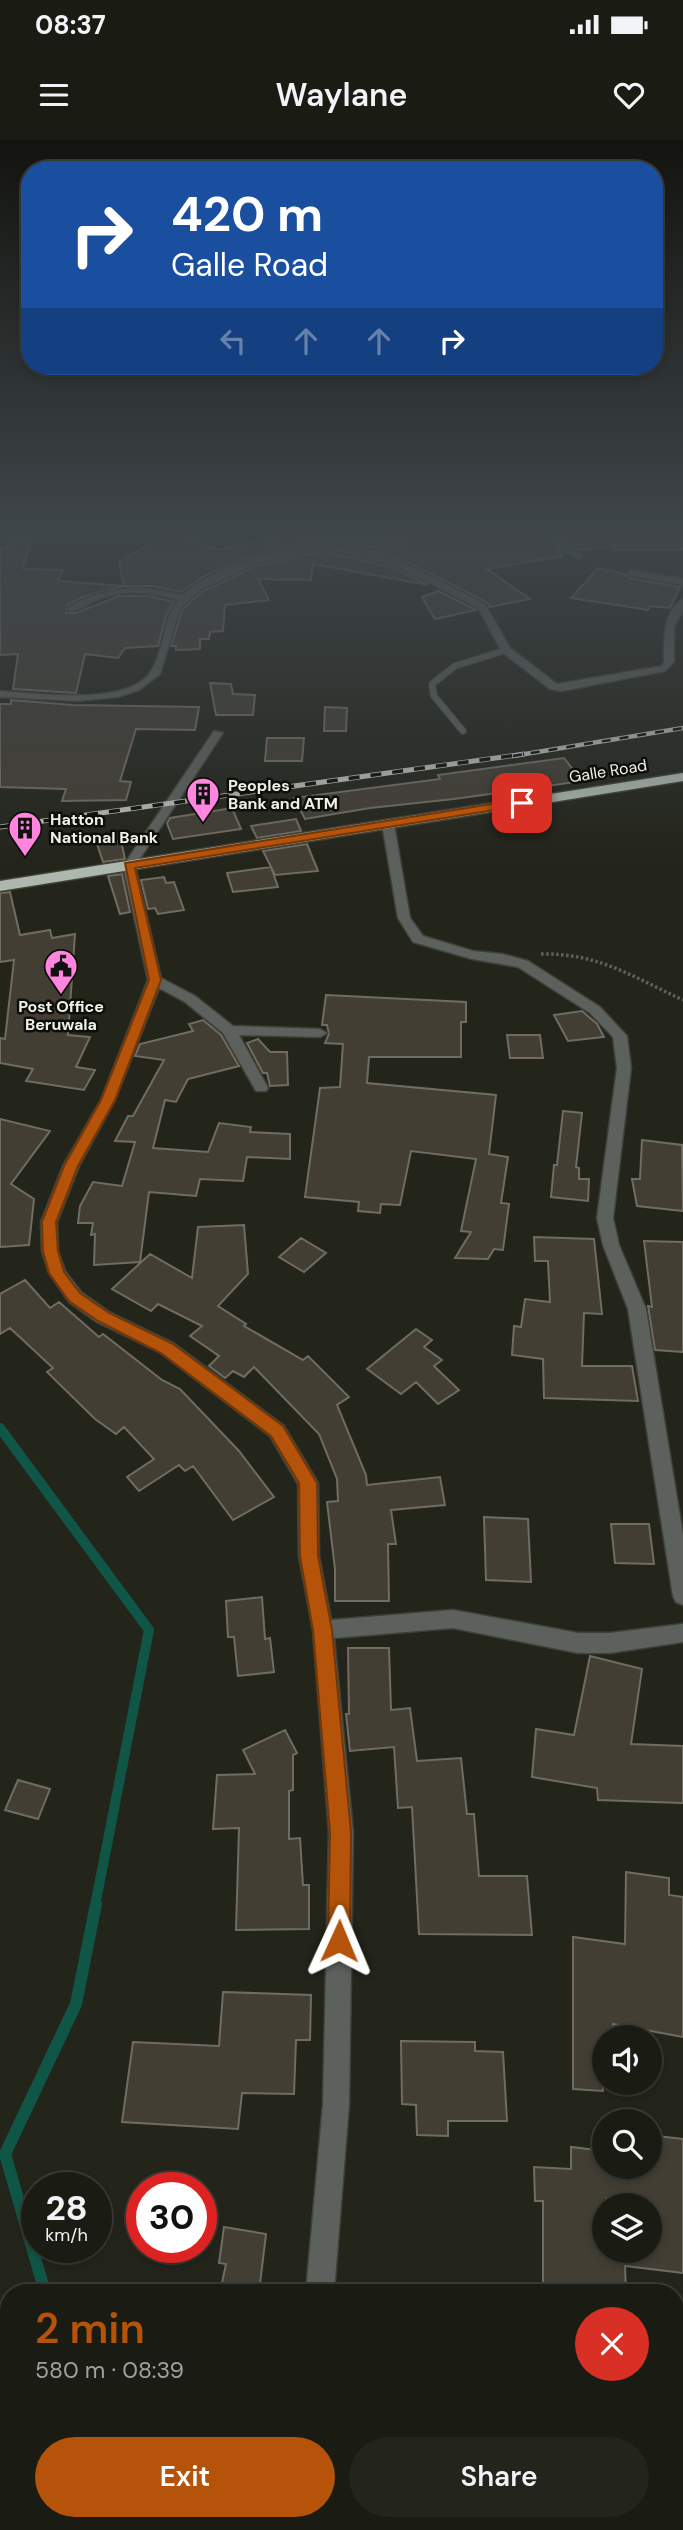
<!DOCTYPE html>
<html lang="en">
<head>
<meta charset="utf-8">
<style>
  body { margin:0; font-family:"DM Sans",sans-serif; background:#23251d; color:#f1f3f6; height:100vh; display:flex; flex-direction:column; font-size:26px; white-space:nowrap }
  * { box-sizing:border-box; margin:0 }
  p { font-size:23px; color:#9fa1a0 }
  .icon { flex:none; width:38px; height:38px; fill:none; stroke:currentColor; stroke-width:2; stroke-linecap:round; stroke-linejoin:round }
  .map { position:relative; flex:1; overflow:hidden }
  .sheet { position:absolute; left:0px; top:2144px; width:684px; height:247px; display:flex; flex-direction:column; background:#1a1c14; border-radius:28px 28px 0 0; box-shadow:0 4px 10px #0003,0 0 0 2px #383a34 }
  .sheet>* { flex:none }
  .hud { position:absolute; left:21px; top:21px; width:642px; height:214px; border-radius:28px; box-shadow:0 4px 10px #0003,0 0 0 2px #383a34; background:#1a4fa0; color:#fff; overflow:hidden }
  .controls { position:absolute; left:592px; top:1885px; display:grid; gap:14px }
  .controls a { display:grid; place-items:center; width:70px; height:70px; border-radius:50%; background:#1a1c14; box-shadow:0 4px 10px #0003,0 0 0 2px #383a34; font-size:35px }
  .speed { position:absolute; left:21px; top:2032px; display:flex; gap:14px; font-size:35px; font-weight:700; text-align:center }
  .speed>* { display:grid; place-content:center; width:91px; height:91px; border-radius:50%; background:#1a1c14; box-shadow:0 4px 10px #0003,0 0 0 2px #383a34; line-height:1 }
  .speed small { font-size:18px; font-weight:400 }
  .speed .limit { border:10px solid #d22; background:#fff; color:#111 }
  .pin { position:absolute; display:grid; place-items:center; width:60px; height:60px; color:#fff; margin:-30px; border-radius:14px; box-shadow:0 4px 10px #0006 }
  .me { position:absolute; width:77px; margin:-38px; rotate:1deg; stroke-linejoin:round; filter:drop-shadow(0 0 5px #0008) }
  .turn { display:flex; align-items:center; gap:24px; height:147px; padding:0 35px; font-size:32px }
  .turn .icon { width:91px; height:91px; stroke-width:2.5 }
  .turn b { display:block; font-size:49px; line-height:60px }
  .lanes { display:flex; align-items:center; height:66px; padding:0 35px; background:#0003; justify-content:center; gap:35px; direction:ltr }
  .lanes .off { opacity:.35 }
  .round { display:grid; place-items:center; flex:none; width:74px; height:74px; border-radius:37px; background:#23251d }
  .overview { display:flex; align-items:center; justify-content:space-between; height:119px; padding:0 35px }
  h1 { font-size:42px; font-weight:600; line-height:52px; color:#b45309 }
  .cta { display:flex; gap:14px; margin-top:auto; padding:14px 35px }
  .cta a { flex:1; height:80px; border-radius:42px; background:#b45309; color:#fff; font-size:28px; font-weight:600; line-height:80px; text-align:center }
  .cta a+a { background:#23251d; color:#f1f3f6 }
  .status { display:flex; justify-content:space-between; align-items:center; height:49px; padding:0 35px; background:#1a1c14; direction:ltr }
  .status svg { height:19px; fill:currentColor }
  header { display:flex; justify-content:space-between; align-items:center; height:91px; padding:0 35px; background:#1a1c14; font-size:32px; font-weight:600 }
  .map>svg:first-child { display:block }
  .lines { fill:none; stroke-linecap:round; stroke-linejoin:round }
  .stream-far1 { stroke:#105646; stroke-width:10 }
  .stream { stroke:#105646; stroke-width:12 }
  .building { fill:#423e34; stroke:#716c61; stroke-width:2; fill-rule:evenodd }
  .lane-casing { stroke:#3f4138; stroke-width:8 }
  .street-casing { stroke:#3f4138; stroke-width:3 }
  .secondary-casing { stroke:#3f4138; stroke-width:3 }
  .highway-casing { stroke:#3f4138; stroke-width:3 }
  .path { stroke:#606259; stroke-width:3.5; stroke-dasharray:2.5 2.5; stroke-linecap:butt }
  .lane { stroke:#5d615d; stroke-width:6 }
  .street { fill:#5d615d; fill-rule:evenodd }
  .secondary { fill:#7e847e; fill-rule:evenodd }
  .highway { fill:#adb7ad; fill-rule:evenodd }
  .rail-far1-casing { stroke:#bcbeb6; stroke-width:4.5 }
  .rail-casing { stroke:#bcbeb6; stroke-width:5 }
  .rail-far1 { stroke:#0d0e09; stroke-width:2.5; stroke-dasharray:9; stroke-linecap:butt }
  .rail { stroke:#0d0e09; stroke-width:3.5; stroke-dasharray:11; stroke-linecap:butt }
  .route { fill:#b45309; stroke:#753606; stroke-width:2 }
  .labels { text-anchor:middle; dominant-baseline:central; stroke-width:5; stroke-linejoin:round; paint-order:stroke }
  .far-street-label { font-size:16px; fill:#eef0e9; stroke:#0d0e09 }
  .far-poi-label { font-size:16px; font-weight:bold; fill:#eef0e9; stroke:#0d0e09; text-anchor:start }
</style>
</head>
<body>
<div class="status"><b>08:37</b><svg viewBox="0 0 49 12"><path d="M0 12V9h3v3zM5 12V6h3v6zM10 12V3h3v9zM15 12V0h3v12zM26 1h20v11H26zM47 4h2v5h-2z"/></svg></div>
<header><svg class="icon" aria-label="menu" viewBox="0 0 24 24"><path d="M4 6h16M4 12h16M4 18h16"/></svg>Waylane<svg class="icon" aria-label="heart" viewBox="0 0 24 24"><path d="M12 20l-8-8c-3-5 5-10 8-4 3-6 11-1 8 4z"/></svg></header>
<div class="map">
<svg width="683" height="2390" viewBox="0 0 683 2390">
  <rect width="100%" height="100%" fill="#23251b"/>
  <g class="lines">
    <path class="stream-far1" d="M 0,1288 L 149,1490 L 95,1766"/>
    <path class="stream" d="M 45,2152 L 5,2014 L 76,1864 L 96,1764
      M 112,2382 L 115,2390"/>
  </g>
  <path class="building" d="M 172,390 L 218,410 L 308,390 L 346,390 L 345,393 L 332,397 L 274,410 L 231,424 L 205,436 L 181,452 L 152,446 L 124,446 L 119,422 Z
    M 358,390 L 422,390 L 462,395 L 506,391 L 505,390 L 548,390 L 562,416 L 487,429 L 530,459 L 490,467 L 486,462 L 403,420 L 343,405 L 351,403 L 395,411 L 402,405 L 400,402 L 359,394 Z
    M 560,390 L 683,390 L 683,410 L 615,410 L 618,406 L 579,410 L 568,404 Z
    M 32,397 L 23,429 L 63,430 L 58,441 L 123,446 L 81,458 L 67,465 L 66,473 L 76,473 L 119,456 L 148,456 L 174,462 L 166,476 L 158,506 L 125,508 L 118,518 L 85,514 L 76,553 L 13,549 L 18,514 L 0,515 L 0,408 L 7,408 L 10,398 Z
    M 324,411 L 395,428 L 428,445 L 313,424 L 311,440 L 258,439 L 269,460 L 225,465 L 223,491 L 210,492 L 209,499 L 200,499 L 200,509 L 176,510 L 176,506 L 171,506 L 182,470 L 201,452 L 259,425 Z
    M 598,428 L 625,434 L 629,438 L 680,447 L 670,468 L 650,466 L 648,470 L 571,458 Z
    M 438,451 L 476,470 L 435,479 L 422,457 Z
    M 210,543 L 231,544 L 233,554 L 255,555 L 253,575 L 216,575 Z
    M 11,560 L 73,565 L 199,567 L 195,590 L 136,589 L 120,641 L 131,642 L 126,660 L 62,661 L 66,649 L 0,647 L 0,564 L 11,564 Z
    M 325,567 L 347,568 L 346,591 L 324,591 Z
    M 267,598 L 304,598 L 302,621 L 265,621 Z
    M 564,618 L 582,641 L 454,659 L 370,668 L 305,679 L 294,658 L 440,639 L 438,635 Z
    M 232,668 L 241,689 L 173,699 L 167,683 L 170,678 Z
    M 296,679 L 301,691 L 257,698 L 251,686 Z
    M 121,701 L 125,719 L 103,722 L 97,704 Z
    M 307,704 L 318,731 L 275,735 L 263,711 Z
    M 271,727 L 278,747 L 233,752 L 227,733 Z
    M 122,734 L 130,772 L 120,774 L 108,736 Z
    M 164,737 L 166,743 L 174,742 L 184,770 L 158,774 L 155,768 L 148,769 L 141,740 Z
    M 10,752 L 20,795 L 50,790 L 52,798 L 75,794 L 68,895 L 90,897 L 76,927 L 95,930 L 84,950 L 26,941 L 33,929 L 0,923 L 0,898 L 5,899 L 14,820 L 0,822 L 0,753 Z
    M 326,855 L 466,862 L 466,882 L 461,882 L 461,917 L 369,917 L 367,943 L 496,955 L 489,1014 L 508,1017 L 501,1063 L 509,1064 L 503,1110 L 494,1109 L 488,1119 L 455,1118 L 471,1092 L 461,1091 L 476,1019 L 411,1011 L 400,1065 L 381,1064 L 380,1073 L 358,1071 L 359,1062 L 305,1057 L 320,948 L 340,947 L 343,904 L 325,903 L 329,894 L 327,885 L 322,885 Z
    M 582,871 L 597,884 L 604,897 L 568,901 L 554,875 Z
    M 203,880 L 221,895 L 239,926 L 188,939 L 176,962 L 165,960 L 153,1008 L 208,1012 L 219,983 L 251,987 L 250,992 L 290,994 L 290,1019 L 247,1017 L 243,1041 L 200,1039 L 196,1056 L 149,1052 L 140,1122 L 94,1125 L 95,1094 L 91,1095 L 93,1083 L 78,1083 L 80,1066 L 93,1042 L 122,1046 L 135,1002 L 115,1001 L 128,976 L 133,976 L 164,920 L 135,916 L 140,904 L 193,891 L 189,884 Z
    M 507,895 L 540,895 L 543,918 L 510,918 Z
    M 258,899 L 270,912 L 287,912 L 288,945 L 270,946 L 267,933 L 263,933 L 247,903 Z
    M 563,971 L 582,973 L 576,1027 L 579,1028 L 579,1039 L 589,1039 L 588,1061 L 551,1057 L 554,1025 L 557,1025 Z
    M 0,979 L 50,991 L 11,1044 L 34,1059 L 29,1105 L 0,1107 Z
    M 642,1000 L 682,1005 L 683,1071 L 637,1066 L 632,1039 L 640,1039 Z
    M 244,1085 L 248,1134 L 218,1166 L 246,1184 L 244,1186 L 303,1220 L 308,1216 L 349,1257 L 337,1265 L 366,1335 L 367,1345 L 440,1337 L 445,1365 L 391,1370 L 396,1404 L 388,1404 L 389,1461 L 335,1461 L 335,1429 L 327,1362 L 338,1361 L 337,1339 L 319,1294 L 254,1227 L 244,1237 L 233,1231 L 225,1238 L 209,1226 L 219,1216 L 190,1196 L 202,1186 L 158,1164 L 151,1171 L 112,1149 L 150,1114 L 192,1138 L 198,1087 Z
    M 534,1097 L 594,1099 L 602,1174 L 584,1173 L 582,1226 L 632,1226 L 638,1261 L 544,1258 L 543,1219 L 512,1215 L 514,1186 L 521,1187 L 525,1159 L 550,1162 L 548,1121 L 535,1121 Z
    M 301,1098 L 326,1113 L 304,1132 L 279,1117 Z
    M 644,1101 L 683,1102 L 683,1212 L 655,1210 L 648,1166 L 652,1167 Z
    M 25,1140 L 50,1168 L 59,1162 L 99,1197 L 103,1194 L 162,1240 L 180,1249 L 239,1311 L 274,1357 L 233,1380 L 193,1326 L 185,1331 L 179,1325 L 139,1351 L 127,1337 L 154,1319 L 124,1287 L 116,1294 L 95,1279 L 47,1232 L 53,1228 L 10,1188 L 0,1194 L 0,1154 Z
    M 416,1189 L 432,1200 L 424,1207 L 442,1220 L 434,1226 L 459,1250 L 438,1264 L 416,1242 L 401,1254 L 367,1229 Z
    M 484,1377 L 528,1379 L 531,1442 L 486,1440 Z
    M 611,1384 L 649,1384 L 654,1424 L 615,1423 Z
    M 262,1457 L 265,1499 L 270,1498 L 274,1532 L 238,1536 L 234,1497 L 228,1497 L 226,1461 Z
    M 348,1508 L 389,1508 L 391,1570 L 410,1568 L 417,1621 L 461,1618 L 467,1674 L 474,1674 L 479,1736 L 527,1736 L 532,1795 L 419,1794 L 412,1667 L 398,1668 L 394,1607 L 350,1611 L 346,1574 L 349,1574 Z
    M 590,1516 L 642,1529 L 631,1604 L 683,1606 L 683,1663 L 598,1660 L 597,1648 L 532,1637 L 536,1589 L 574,1595 Z
    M 285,1590 L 297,1613 L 293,1615 L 293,1650 L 289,1651 L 289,1699 L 300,1698 L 303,1745 L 309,1745 L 309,1789 L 236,1790 L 239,1688 L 213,1689 L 217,1635 L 255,1634 L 243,1610 Z
    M 18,1640 L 50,1649 L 38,1679 L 5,1670 Z
    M 626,1732 L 669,1738 L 669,1755 L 683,1757 L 683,1897 L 613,1884 L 613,1897 L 604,1897 L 604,1909 L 601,1908 L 603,1951 L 573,1949 L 573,1797 L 625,1804 Z
    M 223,1852 L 311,1855 L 310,1900 L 296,1900 L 294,1954 L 242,1953 L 238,1989 L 122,1982 L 133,1902 L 219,1906 Z
    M 401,1901 L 475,1902 L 475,1911 L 503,1912 L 507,1981 L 448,1981 L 448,1996 L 417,1995 L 416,1965 L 402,1964 Z
    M 649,1995 L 683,1999 L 683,2133 L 625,2126 L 626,2152 L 543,2147 L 543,2061 L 535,2061 L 534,2027 L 571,2029 L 571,2007 L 604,2011 L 604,2026 L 649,2026 ZM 606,2058 L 649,2064 L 649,2110 L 604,2110 Z
    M 224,2087 L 266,2094 L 259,2152 L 220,2152 L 226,2124 L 219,2123 Z"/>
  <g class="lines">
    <defs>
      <path id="lane" d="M 554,390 L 564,408 L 579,416
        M 463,591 L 434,556 L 432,544 L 455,526 L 506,510"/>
      <path id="street" d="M 348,390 L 356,390 L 356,396 L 399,405 L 395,408 L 351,400 L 334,406 L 402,422 L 485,464 L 510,508 L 557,544 L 662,526 L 664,522 C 664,501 662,472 683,459 L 683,470 L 674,487 L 674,522 L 665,531 L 562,551 L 550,549 L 502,512 L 478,468 L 396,426 L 324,408 L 258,423 L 200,450 L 180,469 L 160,534 L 139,550 L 118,557 L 78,561 L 0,557 L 0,551 C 36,553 129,567 151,531 C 165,509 162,481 178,460 C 151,452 125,449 99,459 C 89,463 78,472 68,471 L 68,467 C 106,447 140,443 182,455 C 211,431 252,417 288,409 C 309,405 328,403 348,395 Z
        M 632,430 L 683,439 L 683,445 L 629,435 L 627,433 Z
        M 214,591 L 223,593 L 135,726 L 161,838 L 195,856 L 233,886 L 320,889 L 327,893 L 320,897 L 239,895 L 268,948 L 266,951 L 256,951 L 223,893 L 185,862 L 159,848 L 115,960 L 79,1026 L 57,1082 L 58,1111 L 65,1131 L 81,1152 L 109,1172 L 173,1203 L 284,1286 L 318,1343 L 319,1416 L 331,1480 L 453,1470 L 578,1493 L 610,1493 L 683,1484 L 683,1502 L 610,1513 L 578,1513 L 453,1488 L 334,1498 L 353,1692 L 349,1964 L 334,2152 L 306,2152 L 323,1964 L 329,1692 L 313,1490 L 299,1416 L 298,1344 L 270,1296 L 161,1213 L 97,1182 L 69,1162 L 49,1133 L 42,1111 L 41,1082 L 63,1026 L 101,960 L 148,840 L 123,726 Z
        M 388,680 L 394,684 L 410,778 L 423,796 L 473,811 L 502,814 L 528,821 L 600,867 L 627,896 L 631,928 L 613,1078 L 619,1105 L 646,1169 L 683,1395 L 683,1465 L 676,1462 L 673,1456 L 628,1169 L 603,1105 L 597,1078 L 617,928 L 613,897 L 590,873 L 518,827 L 472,819 L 413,802 L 398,778 L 382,684 Z
        M 264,2382 L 294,2382 L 292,2390 L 262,2390 Z"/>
      <path id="secondary" d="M 0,2283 L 9,2287 L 9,2326 L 0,2322 Z
        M 60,2382 L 104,2382 L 107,2390 L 63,2390 Z"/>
      <path id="highway" d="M 683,633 L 683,641 L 0,751 L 0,741 Z"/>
    </defs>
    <use href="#lane" class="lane-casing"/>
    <use href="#street" class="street-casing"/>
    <use href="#secondary" class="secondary-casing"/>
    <use href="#highway" class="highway-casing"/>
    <path class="path" d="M 541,814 C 599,813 633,837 683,860"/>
    <use href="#lane" class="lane"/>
    <use href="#street" class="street"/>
    <use href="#secondary" class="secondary"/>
    <use href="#highway" class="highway"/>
    <defs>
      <path id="rail-far1" d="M 513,616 L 683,588"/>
      <path id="rail" d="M 0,687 L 524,614"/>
    </defs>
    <use href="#rail-far1" class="rail-far1-casing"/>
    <use href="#rail" class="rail-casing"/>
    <use href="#rail-far1" class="rail-far1"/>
    <use href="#rail" class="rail"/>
  </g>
  <linearGradient id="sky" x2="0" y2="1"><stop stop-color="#13140f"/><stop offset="0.54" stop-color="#3f464a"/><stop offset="1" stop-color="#3f464a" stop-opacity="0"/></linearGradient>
  <rect width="683" height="724" fill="url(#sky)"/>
  <path class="route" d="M 522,659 L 528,663 L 526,665 L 135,728 L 161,840 L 115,960 L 78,1026 L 56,1082 L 58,1111 L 64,1132 L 80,1153 L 109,1173 L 173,1204 L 283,1286 L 317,1343 L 318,1416 L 332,1490 L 351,1692 L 350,1801 L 346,1809 L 339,1812 L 331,1809 L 328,1801 L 330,1692 L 313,1490 L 300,1416 L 299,1343 L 271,1296 L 161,1213 L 98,1181 L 69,1161 L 49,1133 L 43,1111 L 42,1082 L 64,1026 L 101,960 L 149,840 L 125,723 Z"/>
  <defs>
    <symbol id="building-pin" viewBox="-11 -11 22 30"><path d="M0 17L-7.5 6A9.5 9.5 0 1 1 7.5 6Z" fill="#ff85df" stroke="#0d0e09"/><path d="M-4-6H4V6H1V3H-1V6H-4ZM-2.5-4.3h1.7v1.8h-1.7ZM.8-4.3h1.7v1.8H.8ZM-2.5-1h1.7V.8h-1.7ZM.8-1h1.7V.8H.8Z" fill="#111"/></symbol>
    <symbol id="civic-pin" viewBox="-11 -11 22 30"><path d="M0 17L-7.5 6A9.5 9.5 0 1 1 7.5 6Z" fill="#ff85df" stroke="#0d0e09"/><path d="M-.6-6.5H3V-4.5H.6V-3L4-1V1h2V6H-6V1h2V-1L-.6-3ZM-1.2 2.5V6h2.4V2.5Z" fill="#111"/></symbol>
  </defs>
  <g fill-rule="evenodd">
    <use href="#building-pin" x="184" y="635" width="38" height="52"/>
    <use href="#building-pin" x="6" y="669" width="38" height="52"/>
    <use href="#civic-pin" x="42" y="807" width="38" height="52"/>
  </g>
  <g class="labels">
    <g class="far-street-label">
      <text transform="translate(608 631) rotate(-9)">Galle Road</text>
    </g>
    <g class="far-poi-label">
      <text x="228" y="645">Peoples<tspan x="228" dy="18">Bank and ATM</tspan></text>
      <text x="50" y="679">Hatton<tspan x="50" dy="18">National Bank</tspan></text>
      <text x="61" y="866" text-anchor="middle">Post Office<tspan x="61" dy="18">Beruwala</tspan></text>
    </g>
  </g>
</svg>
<div class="controls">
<a><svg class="icon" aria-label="sound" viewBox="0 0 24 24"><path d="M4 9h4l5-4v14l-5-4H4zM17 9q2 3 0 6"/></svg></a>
<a><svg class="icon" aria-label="search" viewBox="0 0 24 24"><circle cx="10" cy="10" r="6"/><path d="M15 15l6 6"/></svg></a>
<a><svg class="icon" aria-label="layers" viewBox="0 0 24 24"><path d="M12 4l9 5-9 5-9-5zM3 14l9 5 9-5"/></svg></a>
</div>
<div class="speed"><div>28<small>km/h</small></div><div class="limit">30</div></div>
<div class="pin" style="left:522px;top:663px;background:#d93025"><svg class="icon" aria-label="arrive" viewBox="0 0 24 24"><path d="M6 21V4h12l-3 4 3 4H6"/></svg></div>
<svg class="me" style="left:339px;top:1801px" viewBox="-20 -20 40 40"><path d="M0-17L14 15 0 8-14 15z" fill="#b45309" stroke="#fff" stroke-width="4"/></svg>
<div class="hud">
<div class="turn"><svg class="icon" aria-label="right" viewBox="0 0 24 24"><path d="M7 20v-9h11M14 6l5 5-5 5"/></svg><div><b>420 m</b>Galle Road</div></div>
<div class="lanes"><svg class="icon off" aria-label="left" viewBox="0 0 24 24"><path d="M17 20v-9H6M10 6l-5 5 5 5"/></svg><svg class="icon off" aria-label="ahead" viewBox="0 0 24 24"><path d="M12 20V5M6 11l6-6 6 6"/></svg><svg class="icon off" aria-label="ahead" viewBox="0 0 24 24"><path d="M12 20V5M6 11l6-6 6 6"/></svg><svg class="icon" aria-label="right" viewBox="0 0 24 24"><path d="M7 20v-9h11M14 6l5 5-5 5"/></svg></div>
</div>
<section class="sheet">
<div class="overview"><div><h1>2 min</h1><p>580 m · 08:39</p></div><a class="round" style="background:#d93025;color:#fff"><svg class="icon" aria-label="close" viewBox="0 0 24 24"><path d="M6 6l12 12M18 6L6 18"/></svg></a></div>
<div class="cta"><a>Exit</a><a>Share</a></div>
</section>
</div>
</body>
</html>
